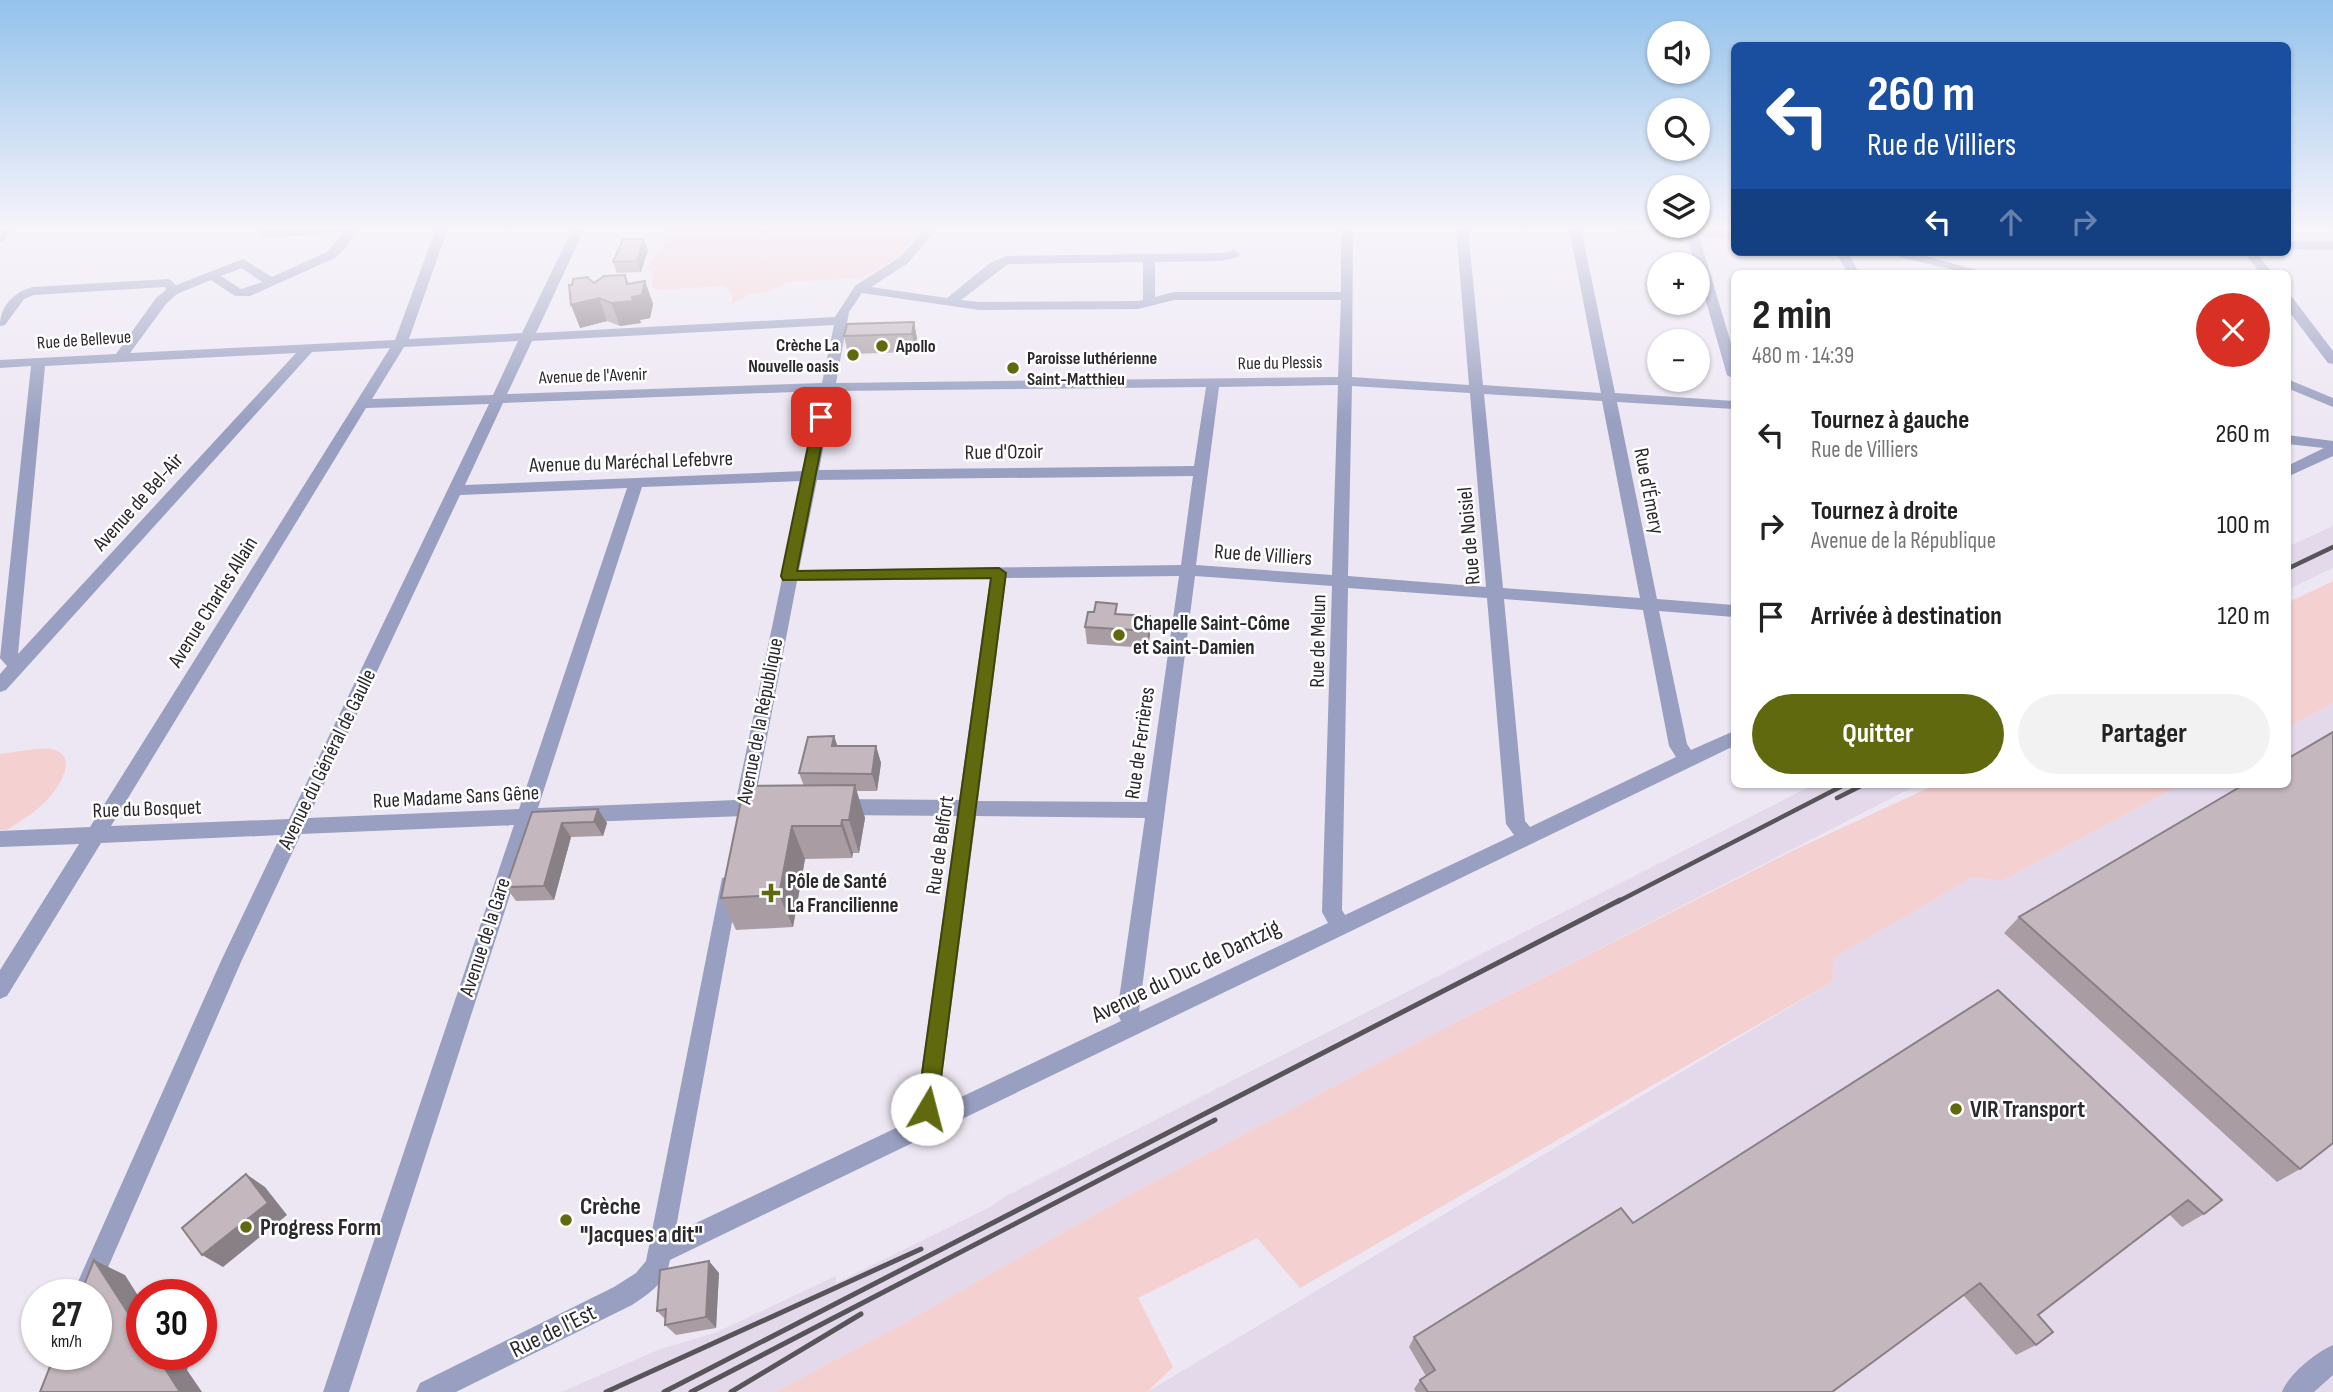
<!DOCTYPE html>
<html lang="fr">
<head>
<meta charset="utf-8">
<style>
  body { margin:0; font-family:"Sofia Sans Condensed",sans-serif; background:#f2f2f2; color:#222; height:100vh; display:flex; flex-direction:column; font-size:26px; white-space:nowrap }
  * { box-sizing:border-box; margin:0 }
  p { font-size:23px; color:#767676 }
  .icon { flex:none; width:38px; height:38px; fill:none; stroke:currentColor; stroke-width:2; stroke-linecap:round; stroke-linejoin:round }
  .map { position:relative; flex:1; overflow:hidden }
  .sheet { position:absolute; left:1731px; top:270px; width:560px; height:518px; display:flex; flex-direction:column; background:#fff; border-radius:10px; box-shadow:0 2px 5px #0004 }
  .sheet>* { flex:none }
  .hud { position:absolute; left:1731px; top:42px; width:560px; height:214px; border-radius:10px; box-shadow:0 2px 5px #0004; background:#1a4fa0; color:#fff; overflow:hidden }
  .controls { position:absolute; left:1647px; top:21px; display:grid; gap:14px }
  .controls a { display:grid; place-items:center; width:63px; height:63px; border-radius:50%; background:#fff; box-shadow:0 2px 5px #0004; font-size:35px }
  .speed { position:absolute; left:21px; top:1279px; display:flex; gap:14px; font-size:35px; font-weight:700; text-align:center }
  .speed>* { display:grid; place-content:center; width:91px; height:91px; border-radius:50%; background:#fff; box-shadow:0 2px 5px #0004; line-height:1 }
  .speed small { font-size:18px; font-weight:400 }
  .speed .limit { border:10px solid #d22; background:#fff; color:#111 }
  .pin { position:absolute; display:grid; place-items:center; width:60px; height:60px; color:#fff; margin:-30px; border-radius:14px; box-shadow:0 4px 10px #0006 }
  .me { position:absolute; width:77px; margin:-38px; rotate:8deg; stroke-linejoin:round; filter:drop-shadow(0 0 5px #0008) }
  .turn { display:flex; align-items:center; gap:24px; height:147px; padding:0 21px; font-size:32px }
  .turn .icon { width:91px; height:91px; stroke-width:2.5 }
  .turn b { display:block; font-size:49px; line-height:60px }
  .lanes { display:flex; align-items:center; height:66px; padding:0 21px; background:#0003; justify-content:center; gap:35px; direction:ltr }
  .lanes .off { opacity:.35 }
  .round { display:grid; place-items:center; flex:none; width:74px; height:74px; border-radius:37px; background:#f2f2f2 }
  .head { display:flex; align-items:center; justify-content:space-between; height:119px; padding:0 21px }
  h1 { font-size:42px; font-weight:700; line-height:52px }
  .primary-button { display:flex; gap:14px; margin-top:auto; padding:14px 21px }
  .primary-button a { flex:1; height:80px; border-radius:42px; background:#60690d; color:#fff; font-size:28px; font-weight:700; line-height:80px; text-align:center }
  .primary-button a+a { background:#f2f2f2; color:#222 }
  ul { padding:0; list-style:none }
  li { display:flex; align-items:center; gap:21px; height:91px; padding:0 21px }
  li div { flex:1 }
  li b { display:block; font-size:26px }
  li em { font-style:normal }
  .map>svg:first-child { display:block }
  .built { fill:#e3d9eb }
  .green { fill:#f5d0d1 }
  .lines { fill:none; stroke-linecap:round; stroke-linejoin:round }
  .minor { fill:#989fc0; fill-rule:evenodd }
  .rail-far1 { stroke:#57545a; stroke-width:4.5 }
  .rail { stroke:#57545a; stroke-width:5 }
  .wall { fill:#a99da3 }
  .shaded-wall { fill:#898085 }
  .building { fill:#c4b7be; stroke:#898085; stroke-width:2 }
  .route { fill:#60690d; stroke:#3e4408; stroke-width:2 }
  .poi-dot { fill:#60690d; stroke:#fff; stroke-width:2.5 }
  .labels { text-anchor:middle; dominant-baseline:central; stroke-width:5; stroke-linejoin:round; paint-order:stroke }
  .far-street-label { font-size:18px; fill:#2c292e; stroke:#fff }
  .far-poi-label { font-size:18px; font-weight:bold; fill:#2c292e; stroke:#fff; text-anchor:start }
  .street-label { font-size:21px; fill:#2c292e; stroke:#fff }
  .poi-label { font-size:21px; font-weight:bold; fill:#2c292e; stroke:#fff; text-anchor:start }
  .near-street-label { font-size:24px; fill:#2c292e; stroke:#fff }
  .near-poi-label { font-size:24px; font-weight:bold; fill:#2c292e; stroke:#fff; text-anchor:start }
</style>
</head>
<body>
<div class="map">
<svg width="2333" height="1392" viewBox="0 0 2333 1392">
  <rect width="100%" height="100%" fill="#ede7f3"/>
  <path class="built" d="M 2333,526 L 2333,568 L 2287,590 L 2287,547 Z
    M 2333,703 L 2333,1392 L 1147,1392 L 1832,982 L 1834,958 L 1973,877 L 2002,881 L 2182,784 L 2287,784 L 2287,728 Z
    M 1815,784 L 1919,784 L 1431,1035 L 1131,1194 L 897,1327 L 775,1392 L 561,1392 L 658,1350 L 717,1332 L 836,1276 L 836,1283 L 990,1207 L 1006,1196 Z"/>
  <path class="green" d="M 667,228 L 923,228 L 896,259 L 860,278 L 787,282 L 768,292 L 750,294 L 732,304 L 733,296 L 725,286 L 658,290 L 652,286 L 653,271 L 646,270 L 658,251 L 664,247 Z
    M 2333,581 L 2333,703 L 2287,728 L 2287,603 Z
    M 28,750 C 36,749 47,747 55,750 C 79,758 57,790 47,800 C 36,812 20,821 7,830 L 0,830 L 0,754 Z
    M 1937,784 L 2182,784 L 2002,881 L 1973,877 L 1834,958 L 1832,982 L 1300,1288 L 1257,1238 L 1138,1298 L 1173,1367 L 1147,1392 L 775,1392 L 897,1327 L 1131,1194 L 1431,1035 L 1792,851 Z"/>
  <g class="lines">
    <path class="minor" d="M 1,228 L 13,228 L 4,241 L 0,242 Z
      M 261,228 L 358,228 L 345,249 L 335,258 L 250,296 L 235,296 L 211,280 L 177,294 L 166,304 L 130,353 L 395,340 L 436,228 L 448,228 L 409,339 L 522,333 L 573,228 L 585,228 L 536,333 L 835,317 L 855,286 L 900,257 L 925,228 L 938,228 L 908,263 L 871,287 L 947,298 L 990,263 L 1006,256 L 1222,253 L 1234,250 L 1240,254 L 1238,257 L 1222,261 L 1155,262 L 1155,297 L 1174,292 L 1341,292 L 1341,228 L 1353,228 L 1352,377 L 1469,385 L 1456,228 L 1468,228 L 1483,385 L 1601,393 L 1569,228 L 1581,228 L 1615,393 L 1734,401 L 1734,409 L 1617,402 L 1657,599 L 1734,605 L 1734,617 L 1659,611 L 1687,744 L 1691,750 L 1734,731 L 1734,746 L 670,1260 C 666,1283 650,1293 632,1305 L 456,1392 L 416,1392 L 420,1383 L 614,1287 L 636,1273 L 646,1261 L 722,878 L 729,876 L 736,878 L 739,884 L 675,1233 L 919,1117 L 916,1109 L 957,816 L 838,815 L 831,812 L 829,807 L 831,802 L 838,799 L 959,800 L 990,579 L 797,581 L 755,800 L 761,802 L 763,807 L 761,812 L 744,816 L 533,824 L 349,1392 L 323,1392 L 514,825 L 301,834 L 241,962 L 96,1295 L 72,1295 L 221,961 L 281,835 L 101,843 L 7,996 L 0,999 L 0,970 L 79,844 L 0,847 L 0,831 L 90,827 L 390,348 L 312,352 L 6,690 L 0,692 L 0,674 L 7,666 L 0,658 L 31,366 L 0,368 L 0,360 L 116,354 L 156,298 L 166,290 L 165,287 L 34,295 L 24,299 L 5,325 L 0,326 C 0,306 13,293 32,287 L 169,279 L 176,285 L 243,259 L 272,277 L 327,252 L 344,232 L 270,238 L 261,235 ZM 1143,262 L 1143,300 L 1138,301 L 979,302 L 961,300 L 1008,264 ZM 242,268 L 262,282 L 241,289 L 221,276 ZM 862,293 L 979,310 L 1138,309 L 1174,300 L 1341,300 L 1338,377 L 836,383 L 849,312 ZM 834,325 L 822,383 L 507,394 L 532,341 ZM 518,341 L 493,395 L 372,399 L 404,347 ZM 296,353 L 18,654 L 45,366 ZM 1338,385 L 1332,575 L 1196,565 L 1219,387 ZM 1352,386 L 1470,393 L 1486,587 L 1348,576 ZM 1206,387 L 1194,466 L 819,470 L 834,391 ZM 820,391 L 804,471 L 465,485 L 503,403 ZM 1484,394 L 1602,401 L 1640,598 L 1503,588 ZM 489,404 L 289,819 L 111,826 L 366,408 ZM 1193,476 L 1181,565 L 799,570 L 817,480 ZM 802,481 L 783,572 L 780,576 L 782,579 L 736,800 L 538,808 L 642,487 ZM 627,488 L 519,809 L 308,818 L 460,495 ZM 1179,576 L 1147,802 L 978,801 L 1006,578 ZM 1195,576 L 1332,586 L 1322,912 L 1328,923 L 1139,1012 ZM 1348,588 L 1487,598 L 1506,824 L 1514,835 L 1345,915 L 1342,910 ZM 1504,599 L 1643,610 L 1669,746 L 1676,757 L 1530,827 L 1525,821 ZM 976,816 L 1145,818 L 1117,1013 L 1121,1021 L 938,1108 Z
      M 1612,228 L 1734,231 L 1734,239 L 1699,236 L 1734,353 L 1734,379 L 1727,375 L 1698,273 L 1698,264 L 1695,264 L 1687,236 L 1618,232 Z
      M 2287,241 L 2333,242 L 2333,250 L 2287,249 Z
      M 1836,252 L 1848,252 L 1859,273 L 1847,273 Z
      M 1898,252 L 1910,252 L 1988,273 L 1967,273 L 1899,257 Z
      M 2244,252 L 2256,252 L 2272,273 L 2260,273 Z
      M 2287,296 L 2292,297 L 2333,351 L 2333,364 L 2328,363 L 2287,309 Z
      M 2287,379 L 2333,398 L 2333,407 L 2287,388 Z
      M 2287,435 L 2333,441 L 2333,456 L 2287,477 L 2287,466 L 2324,448 L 2287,444 Z
      M 2333,1345 L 2333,1375 L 2314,1392 L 2282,1392 C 2289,1374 2315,1353 2333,1345 Z"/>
    <path class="rail-far1" d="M 2287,569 L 2333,547
      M 1837,798 L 1865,784
      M 1617,902 L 1846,784"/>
    <path class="rail" d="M 606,1392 L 921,1249
      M 664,1392 L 1620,900
      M 691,1392 L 1215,1120
      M 731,1392 L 861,1314"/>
  </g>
  <path class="wall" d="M 648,250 L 641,272 L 617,273 L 613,262 Z
    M 625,275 L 629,284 L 645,281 L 653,304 L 650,318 L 640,320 L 641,323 L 620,326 L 607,321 L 580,328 L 594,283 Z
    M 914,322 L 917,339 L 915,352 L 848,354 L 844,336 Z
    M 1094,612 L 1150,616 L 1150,634 L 1148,648 L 1087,644 L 1085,627 Z
    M 834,736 L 837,746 L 876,746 L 881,763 L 877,791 L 856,791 L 865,818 L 859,853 L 853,853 L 852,858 L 805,859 L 793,927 L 736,930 L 721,898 L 804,786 L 799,773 Z
    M 598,809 L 607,823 L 603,836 L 571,837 L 554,900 L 516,901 L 506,887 L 532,812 Z
    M 2019,917 L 2300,1169 L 2277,1182 L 2004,933 Z
    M 1998,990 L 2204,1214 L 2182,1227 L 2169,1214 L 2038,1315 L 2036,1345 L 2016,1355 L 1963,1295 L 1832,1392 L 1416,1392 L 1414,1389 L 1420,1380 L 1426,1376 L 1409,1347 L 1414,1337 L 1633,1223 Z
    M 719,1273 L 716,1328 L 676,1335 L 665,1325 L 666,1320 L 657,1311 Z"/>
  <path class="shaded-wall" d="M 644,239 L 648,250 L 641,272 L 637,261 Z
    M 625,275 L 633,297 L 645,281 L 653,304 L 650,318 L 640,320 L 641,323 L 620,326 L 611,303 L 627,284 Z
    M 599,298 L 607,321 L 580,328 L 571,305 Z
    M 914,322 L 917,339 L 915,352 L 912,334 Z
    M 1150,616 L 1150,634 L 1148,648 L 1148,631 Z
    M 834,736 L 840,753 L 832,746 Z
    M 876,746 L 881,763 L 877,791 L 872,774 Z
    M 855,785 L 865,818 L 859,853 L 849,820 Z
    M 598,809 L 607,823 L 603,836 L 594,822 Z
    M 842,820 L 853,853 L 852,858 L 841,826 Z
    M 562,823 L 571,837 L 554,900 L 544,886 Z
    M 792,826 L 805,859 L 793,927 L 779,895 Z
    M 246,1174 L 265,1187 L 287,1215 L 223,1267 L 202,1255 Z
    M 94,1260 L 125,1275 L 142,1302 L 142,1324 L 132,1319 Z
    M 709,1261 L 719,1273 L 716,1328 L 706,1317 Z
    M 157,1354 L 192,1354 L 187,1370 L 202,1392 L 180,1392 L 157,1356 Z"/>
  <path class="building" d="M 623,239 L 644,239 L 637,261 L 613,262 Z
    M 625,275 L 627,284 L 645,281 L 642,295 L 632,297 L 633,301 L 611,303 L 599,298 L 571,305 L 569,285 L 572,285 L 573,279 L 587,277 L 594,283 L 604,276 Z
    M 914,322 L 912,334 L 844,336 L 847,324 Z
    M 1096,602 L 1117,604 L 1115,614 L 1150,616 L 1148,631 L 1085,627 L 1088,612 L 1094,612 Z
    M 2333,732 L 2333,1143 L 2300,1169 L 2019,917 L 2245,784 L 2287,784 L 2287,759 Z
    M 834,736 L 832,746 L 876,746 L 872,774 L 799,773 L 808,737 Z
    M 855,785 L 849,820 L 842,820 L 841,826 L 792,826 L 779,895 L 721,898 L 744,786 Z
    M 598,809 L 594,822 L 562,823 L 544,886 L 506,887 L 532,812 Z
    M 1998,990 L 2222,1200 L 2204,1214 L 2188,1200 L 2038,1315 L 2053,1332 L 2036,1345 L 1980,1283 L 1832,1392 L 1428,1392 L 1420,1380 L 1435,1370 L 1414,1337 L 1621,1208 L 1633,1223 Z
    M 246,1174 L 268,1203 L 202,1255 L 182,1228 Z
    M 94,1260 L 132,1319 L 142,1318 L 142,1354 L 157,1354 L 157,1356 L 180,1392 L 40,1392 L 55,1354 L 96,1354 L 96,1295 L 80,1295 Z
    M 709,1261 L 706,1317 L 665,1325 L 666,1309 L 657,1311 L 660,1270 Z"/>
  <linearGradient id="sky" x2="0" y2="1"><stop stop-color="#94c2eb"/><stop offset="0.54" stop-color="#f7f4fa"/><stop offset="1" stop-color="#f7f4fa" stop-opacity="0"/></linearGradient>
  <rect width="2333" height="423" fill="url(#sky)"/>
  <path class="route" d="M 821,413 L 827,417 L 797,571 L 999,568 L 1006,573 L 937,1109 L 934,1116 L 927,1119 L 920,1116 L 917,1109 L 991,578 L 783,580 L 781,576 L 814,417 Z"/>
  <g class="poi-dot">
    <circle cx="882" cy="346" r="7"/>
    <circle cx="853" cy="355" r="7"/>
    <circle cx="1013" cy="368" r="7"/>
    <circle cx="1119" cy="635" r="7"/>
    <path d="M767.5 882.5h7v7h7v7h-7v7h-7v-7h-7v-7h7z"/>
    <circle cx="1956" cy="1109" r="7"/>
    <circle cx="566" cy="1220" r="7"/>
    <circle cx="246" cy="1227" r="7"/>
  </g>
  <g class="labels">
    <g class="far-street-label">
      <text transform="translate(84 340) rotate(-4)">Rue de Bellevue</text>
      <text transform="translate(1280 363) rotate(-1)">Rue du Plessis</text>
      <text transform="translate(593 376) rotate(-2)">Avenue de l'Avenir</text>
    </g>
    <g class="far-poi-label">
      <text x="839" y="345" text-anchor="end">Crèche La<tspan x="839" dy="21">Nouvelle oasis</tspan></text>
      <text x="896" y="346">Apollo</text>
      <text x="1027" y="358">Paroisse luthérienne<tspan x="1027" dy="21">Saint-Matthieu</tspan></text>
    </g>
    <g class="street-label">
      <text transform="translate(1004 452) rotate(-1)">Rue d'Ozoir</text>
      <text transform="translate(631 462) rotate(-2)">Avenue du Maréchal Lefebvre</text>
      <text transform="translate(1649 491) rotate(79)">Rue d'Émery</text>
      <text transform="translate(138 502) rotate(-48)">Avenue de Bel-Air</text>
      <text transform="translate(1469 536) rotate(-95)">Rue de Noisiel</text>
      <text transform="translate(1263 555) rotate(4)">Rue de Villiers</text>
      <text transform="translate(213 602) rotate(-58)">Avenue Charles Allain</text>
      <text transform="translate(1318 641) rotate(-89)">Rue de Melun</text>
      <text transform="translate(760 721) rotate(-79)">Avenue de la République</text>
      <text transform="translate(1140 743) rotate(-82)">Rue de Ferrières</text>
      <text transform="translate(327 759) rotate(-64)">Avenue du Général de Gaulle</text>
      <text transform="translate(456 797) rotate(-3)">Rue Madame Sans Gêne</text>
      <text transform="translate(147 809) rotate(-2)">Rue du Bosquet</text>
      <text transform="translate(940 845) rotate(-82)">Rue de Belfort</text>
      <text transform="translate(485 937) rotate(-72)">Avenue de la Gare</text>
    </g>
    <g class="poi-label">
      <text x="1133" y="623">Chapelle Saint-Côme<tspan x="1133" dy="24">et Saint-Damien</tspan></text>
      <text x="787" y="881">Pôle de Santé<tspan x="787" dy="24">La Francilienne</tspan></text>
    </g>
    <g class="near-street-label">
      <text transform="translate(1186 971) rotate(-26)">Avenue du Duc de Dantzig</text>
      <text transform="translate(553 1331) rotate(-26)">Rue de l'Est</text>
    </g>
    <g class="near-poi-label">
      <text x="1970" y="1109">VIR Transport</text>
      <text x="580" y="1206">Crèche<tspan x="580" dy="28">"Jacques a dit"</tspan></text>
      <text x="260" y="1227">Progress Form</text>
    </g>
  </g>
</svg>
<div class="controls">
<a><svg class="icon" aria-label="sound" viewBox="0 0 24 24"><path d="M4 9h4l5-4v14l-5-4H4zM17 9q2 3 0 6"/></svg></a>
<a><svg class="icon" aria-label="search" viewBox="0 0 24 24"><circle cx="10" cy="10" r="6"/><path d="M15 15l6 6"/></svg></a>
<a><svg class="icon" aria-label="layers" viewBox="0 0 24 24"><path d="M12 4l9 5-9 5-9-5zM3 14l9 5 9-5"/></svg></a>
<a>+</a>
<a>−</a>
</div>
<div class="speed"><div>27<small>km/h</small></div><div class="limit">30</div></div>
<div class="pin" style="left:821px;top:417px;background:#d93025"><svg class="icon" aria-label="arrive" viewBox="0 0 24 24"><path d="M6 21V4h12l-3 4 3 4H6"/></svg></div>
<svg class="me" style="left:927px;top:1109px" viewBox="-20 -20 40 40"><circle r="19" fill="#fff"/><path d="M0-13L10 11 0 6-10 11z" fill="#60690d"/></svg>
<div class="hud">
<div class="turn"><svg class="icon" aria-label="left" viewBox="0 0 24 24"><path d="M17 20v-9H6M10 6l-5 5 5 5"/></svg><div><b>260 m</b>Rue de Villiers</div></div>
<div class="lanes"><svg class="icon" aria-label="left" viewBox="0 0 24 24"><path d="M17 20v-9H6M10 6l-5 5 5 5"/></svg><svg class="icon off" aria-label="ahead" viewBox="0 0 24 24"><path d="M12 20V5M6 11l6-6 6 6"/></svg><svg class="icon off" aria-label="right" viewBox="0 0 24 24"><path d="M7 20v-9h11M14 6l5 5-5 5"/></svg></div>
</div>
<section class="sheet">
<div class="head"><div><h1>2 min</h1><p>480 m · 14:39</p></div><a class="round" style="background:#d93025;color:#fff"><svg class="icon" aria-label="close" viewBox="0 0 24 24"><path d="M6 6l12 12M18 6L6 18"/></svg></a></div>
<ul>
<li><svg class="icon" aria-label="left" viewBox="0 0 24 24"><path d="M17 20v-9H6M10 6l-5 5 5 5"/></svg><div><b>Tournez à gauche</b><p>Rue de Villiers</p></div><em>260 m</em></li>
<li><svg class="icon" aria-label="right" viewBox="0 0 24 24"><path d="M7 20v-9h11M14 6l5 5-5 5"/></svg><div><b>Tournez à droite</b><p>Avenue de la République</p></div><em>100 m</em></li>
<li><svg class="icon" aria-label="arrive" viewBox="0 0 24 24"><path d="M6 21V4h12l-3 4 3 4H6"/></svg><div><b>Arrivée à destination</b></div><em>120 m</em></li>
</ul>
<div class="primary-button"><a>Quitter</a><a>Partager</a></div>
</section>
</div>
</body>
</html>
